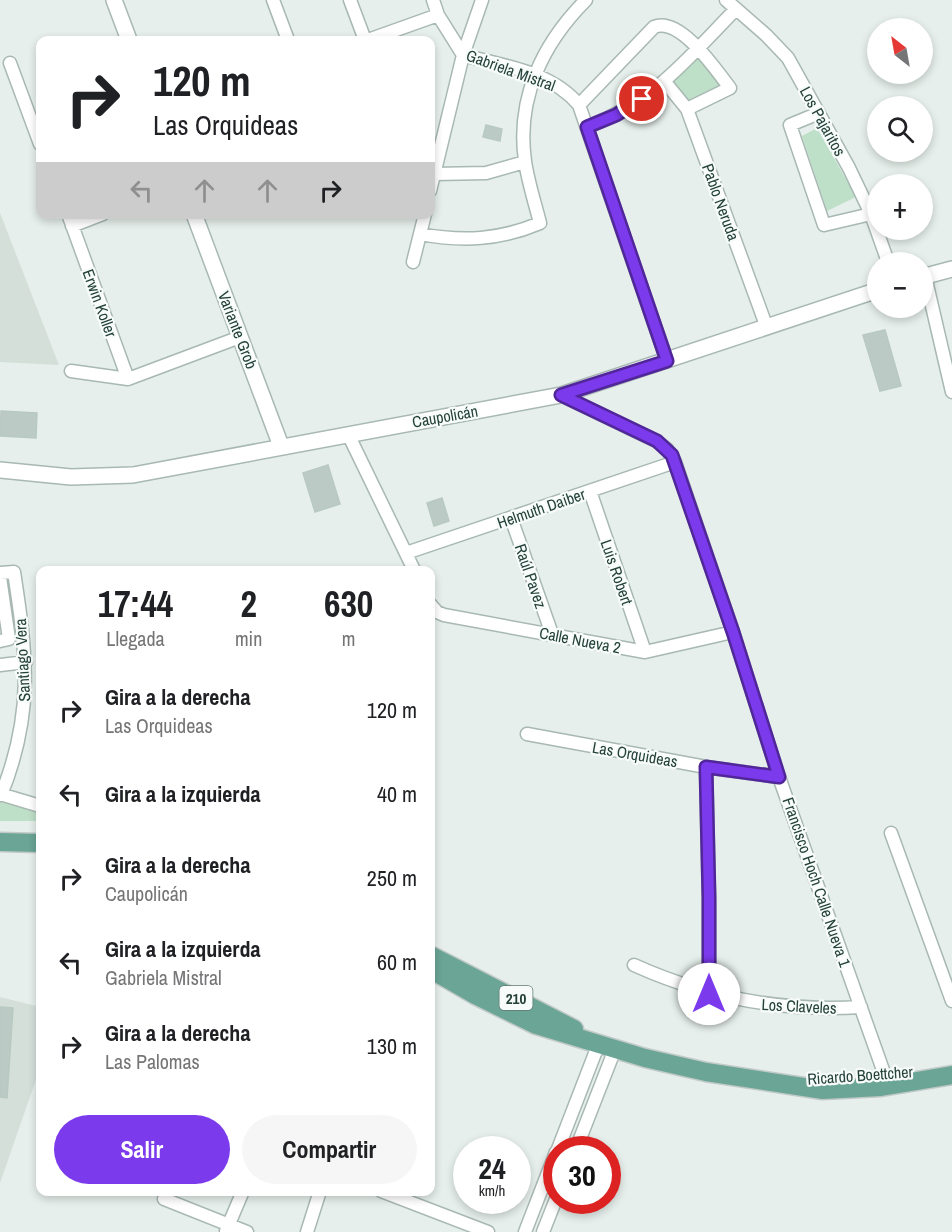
<!DOCTYPE html>
<html lang="es">
<head>
<meta charset="utf-8">
<style>
  body { margin:0; font-family:"Archivo Narrow",sans-serif; background:#f6f6f6; color:#202124; height:100vh; display:flex; flex-direction:column; font-size:22px; white-space:nowrap }
  * { box-sizing:border-box; margin:0 }
  p { font-size:20px; color:#757577 }
  .icon { flex:none; width:33px; height:33px; fill:none; stroke:currentColor; stroke-width:2; stroke-linecap:round; stroke-linejoin:round }
  .map { position:relative; flex:1; overflow:hidden }
  .sheet { position:absolute; left:36px; top:566px; width:399px; height:630px; display:flex; flex-direction:column; background:#fff; border-radius:12px; box-shadow:0 3px 9px #0003 }
  .sheet>* { flex:none }
  .top-card { position:absolute; left:36px; top:36px; width:399px; height:183px; border-radius:12px; box-shadow:0 3px 9px #0003; background:#fff; color:#202124; overflow:hidden }
  .needle { width:39px; rotate:329deg }
  .tools { position:absolute; left:867px; top:18px; display:grid; gap:12px }
  .tools a { display:grid; place-items:center; width:66px; height:66px; border-radius:50%; background:#fff; box-shadow:0 3px 9px #0003; font-size:30px }
  .speed { position:absolute; left:453px; top:1136px; display:flex; gap:12px; font-size:30px; font-weight:700; text-align:center }
  .speed>* { display:grid; place-content:center; width:78px; height:78px; border-radius:50%; background:#fff; box-shadow:0 3px 9px #0003; line-height:1 }
  .speed small { font-size:15px; font-weight:400 }
  .speed .limit { border:9px solid #d22; background:#fff; color:#111 }
  .pin { position:absolute; display:grid; place-items:center; width:51px; height:51px; color:#fff; margin:-26px; border:3px solid #fff; border-radius:50%; box-shadow:0 2px 6px #0007 }
  .me { position:absolute; width:66px; margin:-33px; rotate:0deg; stroke-linejoin:round; filter:drop-shadow(0 0 4px #0008) }
  .turn { display:flex; align-items:center; gap:21px; height:126px; padding:0 18px; font-size:27px }
  .turn .icon { width:78px; height:78px; stroke-width:2.5 }
  .turn b { display:block; font-size:42px; line-height:51px }
  .lanes { display:flex; align-items:center; height:57px; padding:0 18px; background:#0003; justify-content:center; gap:30px; direction:ltr }
  .lanes .off { opacity:.35 }
  .eta { display:flex; justify-content:space-evenly; align-items:center; height:102px; text-align:center }
  .eta b { font-size:36px; font-weight:800; line-height:42px }
  .button { display:flex; gap:12px; margin-top:auto; padding:12px 18px }
  .button a { flex:1; height:69px; border-radius:36px; background:#7c3aed; color:#fff; font-size:24px; font-weight:800; line-height:69px; text-align:center }
  .button a+a { background:#f6f6f6; color:#202124 }
  ul { padding:0; list-style:none }
  li { display:flex; align-items:center; gap:18px; height:84px; padding:0 18px }
  li div { flex:1 }
  li b { display:block; font-size:22px }
  li em { font-style:normal }
  .map>svg:first-child { display:block }
  .built { fill:#d4dfda }
  .green { fill:#bfe0c8 }
  .building { fill:#bbcac4; stroke:#b8c9c2; stroke-width:1.5 }
  .lines { fill:none; stroke-linecap:round; stroke-linejoin:round }
  .minor-casing { stroke:#a8b8b2; stroke-width:15 }
  .tertiary-casing { stroke:#a8b8b2; stroke-width:18 }
  .primary-casing { stroke:#c2cac8; stroke-width:21 }
  .minor { stroke:#fff; stroke-width:12 }
  .tertiary { stroke:#fff; stroke-width:15 }
  .primary { stroke:#6aa596; stroke-width:18 }
  .route-casing { stroke:#51269a; stroke-width:15 }
  .route { stroke:#7c3aed; stroke-width:10 }
  .labels { text-anchor:middle; dominant-baseline:central; stroke-width:4.5; stroke-linejoin:round; paint-order:stroke }
  .shield { fill:#f7fbf9; stroke:#637a73; stroke-width:1.5 }
  .shield-label { font-size:15px; font-weight:bold; fill:#24423a }
  .street-label { font-size:16px; fill:#24423a; stroke:#f7fbf9 }
</style>
</head>
<body>
<div class="map">
<svg width="952" height="1232" viewBox="0 0 952 1232">
  <rect width="100%" height="100%" fill="#e6efeb"/>
  <path class="built" d="M 0,213 L 59,365 L 0,362 Z
    M 0,997 L 40,1007 L 40,1068 L 0,1183 Z"/>
  <path class="green" d="M 702,55 L 726,87 L 687,105 L 672,83 Z
    M 817,128 L 856,197 L 827,211 L 802,136 Z
    M 0,799 L 40,812 L 40,821 L 0,821 Z"/>
  <path class="building" d="M 486,125 L 502,129 L 500,141 L 483,137 Z
    M 885,330 L 901,386 L 880,391 L 863,335 Z
    M 1,411 L 37,413 L 36,438 L 0,436 Z
    M 328,465 L 340,504 L 315,512 L 303,473 Z
    M 442,498 L 449,521 L 434,526 L 427,503 Z
    M 0,1007 L 13,1008 L 7,1098 L 0,1097 Z"/>
  <g class="lines">
    <defs>
      <path id="minor" d="M 273,0 L 288,40
        M 350,0 L 365,40
        M 433,0 L 438,15 L 463,55 C 503,66 551,71 579,105 L 667,361
        M 726,0 L 766,35 L 788,58 L 849,168 L 871,214 L 888,262
        M 368,40 L 438,15
        M 10,63 L 40,144
        M 665,82 L 687,109 L 767,328
        M 579,105 L 654,27 C 680,16 716,70 730,88 L 687,109
        M 819,113 L 790,125 L 824,225 L 871,214
        M 587,127 C 655,101 687,59 736,9
        M 434,174 L 486,173 L 525,162
        M 430,191 L 463,55 L 482,0
        M 68,214 L 128,379
        M 72,226 L 103,214
        M 420,234 C 463,242 500,240 540,223 C 535,203 528,182 525,161 C 516,98 543,43 586,0
        M 413,262 L 425,214
        M 925,276 L 952,392
        M 71,371 L 128,379 L 240,337
        M 561,395 L 656,441 L 667,449 L 675,462 L 733,632 L 779,777 L 889,1087
        M 348,434 L 414,570
        M 590,491 L 645,652
        M 511,518 L 552,634
        M 406,553 L 675,462
        M 0,573 L 14,572 C 27,656 34,714 1,795
        M 0,577 L 9,639 L 0,641
        M 430,604 L 437,612 L 444,615 L 645,652 L 733,632
        M 0,665 L 26,662
        M 527,734 L 706,767 L 779,777
        M 706,767 L 709,899 L 709,994
        M 0,794 L 40,806
        M 891,833 L 952,1001
        M 634,965 C 707,998 781,1012 861,1007
        M 558,1149 L 599,1043
        M 576,1149 L 615,1049
        M 381,1191 L 488,1232
        M 164,1199 L 247,1232
        M 226,1231 L 243,1191
        M 307,1232 L 320,1191
        M 525,1232 L 556,1152
        M 543,1232 L 556,1199"/>
      <path id="tertiary" d="M 114,0 L 129,40
        M 194,214 L 281,446
        M 922,277 L 952,269
        M 0,470 L 71,477 L 133,475 L 561,395 L 878,290"/>
      <path id="primary" d="M 0,842 L 40,843
        M 430,955 L 574,1029
        M 430,969 L 475,995 L 536,1025 L 645,1058 L 706,1072 L 823,1090 L 881,1087 L 952,1075"/>
    </defs>
    <use href="#minor" class="minor-casing"/>
    <use href="#tertiary" class="tertiary-casing"/>
    <use href="#primary" class="primary-casing"/>
    <use href="#minor" class="minor"/>
    <use href="#tertiary" class="tertiary"/>
    <use href="#primary" class="primary"/>
  </g>
  <g class="lines">
    <defs>
      <path id="route" d="M 642,99 L 616,115 L 587,127 L 667,361 L 561,395 L 657,441 L 672,455 L 733,632 L 779,777 L 706,767 L 709,898 L 709,994"/>
    </defs>
    <use href="#route" class="route-casing"/>
    <use href="#route" class="route"/>
  </g>
  <g class="labels">
    <rect class="shield" x="499.5" y="986" width="33" height="24" rx="4.5"/>
    <g class="shield-label">
      <text x="516" y="998">210</text>
    </g>
    <g class="street-label">
      <text transform="translate(511 70) rotate(20)">Gabriela Mistral</text>
      <text transform="translate(823 121) rotate(61)">Los Pajaritos</text>
      <text transform="translate(721 202) rotate(70)">Pablo Neruda</text>
      <text transform="translate(100 303) rotate(70)">Erwin Koller</text>
      <text transform="translate(238 330) rotate(69)">Variante Grob</text>
      <text transform="translate(445 416) rotate(-10)">Caupolicán</text>
      <text transform="translate(541 508) rotate(-19)">Helmuth Daiber</text>
      <text transform="translate(617 572) rotate(71)">Luis Robert</text>
      <text transform="translate(531 576) rotate(71)">Raúl Pavez</text>
      <text transform="translate(580 640) rotate(11)">Calle Nueva 2</text>
      <text transform="translate(22 660) rotate(-93)">Santiago Vera</text>
      <text transform="translate(635 754) rotate(10)">Las Orquideas</text>
      <text transform="translate(817 882) rotate(71)">Francisco Hoch Calle Nueva 1</text>
      <text transform="translate(799 1006) rotate(3)">Los Claveles</text>
      <text transform="translate(860 1075) rotate(-4)">Ricardo Boettcher</text>
    </g>
  </g>
</svg>
<div class="tools">
<a><svg class="needle" viewBox="-14 -14 28 28"><path d="M0-13l5 13h-10z" fill="#e53935"/><path d="M0 13l5-13h-10z" fill="#757577"/></svg></a>
<a><svg class="icon" aria-label="search" viewBox="0 0 24 24"><circle cx="10" cy="10" r="6"/><path d="M15 15l6 6"/></svg></a>
<a>+</a>
<a>−</a>
</div>
<div class="speed"><div>24<small>km/h</small></div><div class="limit">30</div></div>
<div class="pin" style="left:642px;top:99px;background:#d93025"><svg class="icon" aria-label="arrive" viewBox="0 0 24 24"><path d="M6 21V4h12l-3 4 3 4H6"/></svg></div>
<svg class="me" style="left:709px;top:994px" viewBox="-20 -20 40 40"><circle r="19" fill="#fff"/><path d="M0-13L10 11 0 6-10 11z" fill="#7c3aed"/></svg>
<div class="top-card">
<div class="turn"><svg class="icon" aria-label="right" viewBox="0 0 24 24"><path d="M7 20v-9h11M14 6l5 5-5 5"/></svg><div><b>120 m</b>Las Orquideas</div></div>
<div class="lanes"><svg class="icon off" aria-label="left" viewBox="0 0 24 24"><path d="M17 20v-9H6M10 6l-5 5 5 5"/></svg><svg class="icon off" aria-label="ahead" viewBox="0 0 24 24"><path d="M12 20V5M6 11l6-6 6 6"/></svg><svg class="icon off" aria-label="ahead" viewBox="0 0 24 24"><path d="M12 20V5M6 11l6-6 6 6"/></svg><svg class="icon" aria-label="right" viewBox="0 0 24 24"><path d="M7 20v-9h11M14 6l5 5-5 5"/></svg></div>
</div>
<section class="sheet">
<div class="eta">
<div><b>17:44</b><p>Llegada</p></div>
<div><b>2</b><p>min</p></div>
<div><b>630</b><p>m</p></div>
</div>
<ul>
<li><svg class="icon" aria-label="right" viewBox="0 0 24 24"><path d="M7 20v-9h11M14 6l5 5-5 5"/></svg><div><b>Gira a la derecha</b><p>Las Orquideas</p></div><em>120 m</em></li>
<li><svg class="icon" aria-label="left" viewBox="0 0 24 24"><path d="M17 20v-9H6M10 6l-5 5 5 5"/></svg><div><b>Gira a la izquierda</b></div><em>40 m</em></li>
<li><svg class="icon" aria-label="right" viewBox="0 0 24 24"><path d="M7 20v-9h11M14 6l5 5-5 5"/></svg><div><b>Gira a la derecha</b><p>Caupolicán</p></div><em>250 m</em></li>
<li><svg class="icon" aria-label="left" viewBox="0 0 24 24"><path d="M17 20v-9H6M10 6l-5 5 5 5"/></svg><div><b>Gira a la izquierda</b><p>Gabriela Mistral</p></div><em>60 m</em></li>
<li><svg class="icon" aria-label="right" viewBox="0 0 24 24"><path d="M7 20v-9h11M14 6l5 5-5 5"/></svg><div><b>Gira a la derecha</b><p>Las Palomas</p></div><em>130 m</em></li>
</ul>
<div class="button"><a>Salir</a><a>Compartir</a></div>
</section>
</div>
</body>
</html>
